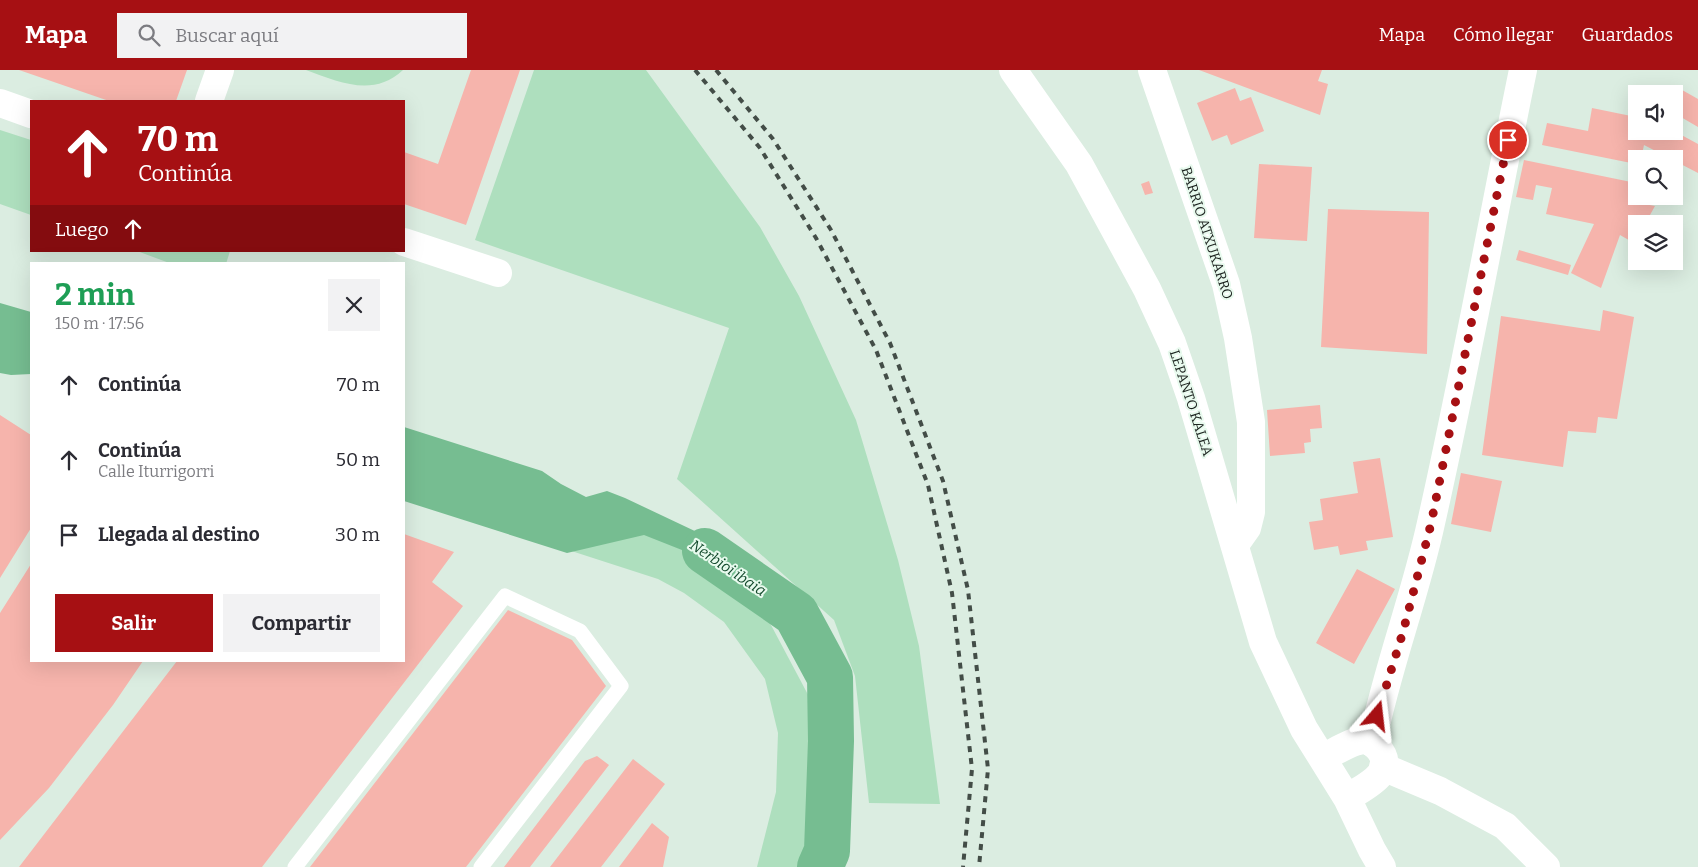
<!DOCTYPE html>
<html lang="es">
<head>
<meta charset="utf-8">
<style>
  body { margin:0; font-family:Bitter,serif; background:#f2f2f3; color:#2b2b33; height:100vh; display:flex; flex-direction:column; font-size:19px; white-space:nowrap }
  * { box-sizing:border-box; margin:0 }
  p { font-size:16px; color:#7c7c81 }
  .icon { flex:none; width:28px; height:28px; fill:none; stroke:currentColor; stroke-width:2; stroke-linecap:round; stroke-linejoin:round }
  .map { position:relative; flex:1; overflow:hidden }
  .details { position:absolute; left:30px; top:192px; width:375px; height:400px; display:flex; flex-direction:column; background:#fff; border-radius:0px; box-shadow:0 5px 20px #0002 }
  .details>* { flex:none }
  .hud { position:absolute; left:30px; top:30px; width:375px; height:152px; border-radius:0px; box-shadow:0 5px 20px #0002; background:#a61013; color:#fff; overflow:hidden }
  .tools { position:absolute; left:1628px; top:15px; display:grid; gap:10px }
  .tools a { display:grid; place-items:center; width:55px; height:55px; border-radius:0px; background:#fff; box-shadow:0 5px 20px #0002; font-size:25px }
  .pin { position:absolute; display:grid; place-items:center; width:42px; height:42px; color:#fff; margin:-21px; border:2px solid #fff; border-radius:50%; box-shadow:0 1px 5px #0007 }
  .me { position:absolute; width:55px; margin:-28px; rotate:17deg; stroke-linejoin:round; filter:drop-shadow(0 0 4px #0008) }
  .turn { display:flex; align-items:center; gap:18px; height:105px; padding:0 25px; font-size:22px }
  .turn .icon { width:65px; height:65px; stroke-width:2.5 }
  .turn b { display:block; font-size:35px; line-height:42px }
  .then { display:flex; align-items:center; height:48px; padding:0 25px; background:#0003; gap:10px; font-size:19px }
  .round { display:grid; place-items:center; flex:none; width:52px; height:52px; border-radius:0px; background:#f2f2f3 }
  .head { display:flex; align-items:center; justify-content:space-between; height:85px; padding:0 25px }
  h1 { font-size:30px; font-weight:700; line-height:38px; color:#1e9e55 }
  .action { display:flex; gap:10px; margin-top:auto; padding:10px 25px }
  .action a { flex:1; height:58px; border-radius:0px; background:#a61013; color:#fff; font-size:20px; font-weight:700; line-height:58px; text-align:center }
  .action a+a { background:#f2f2f3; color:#2b2b33 }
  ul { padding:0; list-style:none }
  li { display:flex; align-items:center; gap:15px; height:75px; padding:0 25px }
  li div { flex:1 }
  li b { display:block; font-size:19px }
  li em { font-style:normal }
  header { display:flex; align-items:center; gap:30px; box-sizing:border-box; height:70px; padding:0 25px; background:#a61013; color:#fff }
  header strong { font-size:24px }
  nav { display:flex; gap:28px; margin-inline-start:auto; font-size:18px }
  .search { width:350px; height:45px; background:#f2f2f3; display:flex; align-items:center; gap:12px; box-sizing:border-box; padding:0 18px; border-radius:0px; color:#7c7c81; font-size:19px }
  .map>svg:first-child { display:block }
  .green { fill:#aedfbe }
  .water { fill:#76bd91 }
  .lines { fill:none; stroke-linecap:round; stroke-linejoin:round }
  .river { stroke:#76bd91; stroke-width:46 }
  .building { fill:#f6b4ac }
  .lane { stroke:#fff; stroke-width:15 }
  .street { stroke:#fff; stroke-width:28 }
  .primary { stroke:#fff; stroke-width:28 }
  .rail { stroke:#434d47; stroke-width:4; stroke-dasharray:6 6; stroke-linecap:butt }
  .route { stroke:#a61013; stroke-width:9; stroke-dasharray:0 16.2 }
  .labels { text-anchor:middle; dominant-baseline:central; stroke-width:4; stroke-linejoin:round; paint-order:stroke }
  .street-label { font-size:14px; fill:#1b221e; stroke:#e8faee }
  .water-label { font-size:15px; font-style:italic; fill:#13492c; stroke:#e8faee }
</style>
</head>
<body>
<header>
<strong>Mapa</strong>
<div class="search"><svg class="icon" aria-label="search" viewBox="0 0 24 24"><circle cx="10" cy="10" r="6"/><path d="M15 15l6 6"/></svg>Buscar aquí</div>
<nav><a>Mapa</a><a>Cómo llegar</a><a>Guardados</a></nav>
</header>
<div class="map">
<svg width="1698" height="797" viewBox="0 0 1698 797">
  <rect width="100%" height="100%" fill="#dbede1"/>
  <path class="green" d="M 306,0 L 403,0 C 373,28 339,12 306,0 Z
    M 534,0 L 646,0 L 760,157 L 799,226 L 856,350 L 898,490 L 919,576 L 940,734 L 869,733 L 855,606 L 834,550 L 677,409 L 729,258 L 475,170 Z
    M 0,60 L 31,70 L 31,145 L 0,134 Z
    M 137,181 L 230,181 L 226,194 L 172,194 Z
    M 404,379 L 643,449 L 763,540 L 822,651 L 808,797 L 757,797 L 776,722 L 778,663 L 765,609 L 724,552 L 684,523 L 658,509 L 442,439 Z"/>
  <path class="water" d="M 0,233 L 31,242 L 31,304 L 11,305 L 0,303 Z
    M 404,357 L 542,401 L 561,414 L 586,427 L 607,421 L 625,428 L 699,463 L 767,510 L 743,523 L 687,482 L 644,465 L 567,483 L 404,431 Z"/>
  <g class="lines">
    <path class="river" d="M 705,481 L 796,544 L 830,607 L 831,671 L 827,781 L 820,797"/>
  </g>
  <path class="building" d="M 19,0 L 187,0 L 176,31 L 109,31 Z
    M 471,0 L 520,0 L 466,155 L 404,134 L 404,82 L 438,94 Z
    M 1199,0 L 1322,0 L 1318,11 L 1328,14 L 1320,45 Z
    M 1675,16 L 1698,29 L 1698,57 L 1674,43 L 1674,24 L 1671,24 Z
    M 1235,18 L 1240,31 L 1251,27 L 1264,61 L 1231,75 L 1227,65 L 1212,71 L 1197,33 Z
    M 1592,38 L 1636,47 L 1636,61 L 1674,61 L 1698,74 L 1698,103 L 1644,75 L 1641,89 L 1636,89 L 1636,94 L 1542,75 L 1547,53 L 1588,61 Z
    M 1524,90 L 1636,113 L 1636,126 L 1640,126 L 1639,133 L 1655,136 L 1645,154 L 1636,154 L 1634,173 L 1620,165 L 1601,218 L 1571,203 L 1594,154 L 1546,144 L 1552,118 L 1536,115 L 1533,130 L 1516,127 Z
    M 1259,94 L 1312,97 L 1307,171 L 1254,168 Z
    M 1149,111 L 1153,123 L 1145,125 L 1141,114 Z
    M 1328,139 L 1429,142 L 1427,284 L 1321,277 Z
    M 1519,180 L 1571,195 L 1568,205 L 1516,190 Z
    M 1603,240 L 1634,247 L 1617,349 L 1598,347 L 1596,363 L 1568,361 L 1563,397 L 1482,385 L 1501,246 L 1600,261 Z
    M 1320,335 L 1322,358 L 1310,359 L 1311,372 L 1304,373 L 1305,383 L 1270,386 L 1267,340 Z
    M 0,345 L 31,365 L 31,458 L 0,508 Z
    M 1380,388 L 1393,467 L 1366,471 L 1368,480 L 1340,485 L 1338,476 L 1314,480 L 1309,452 L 1323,450 L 1320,429 L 1358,423 L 1353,392 Z
    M 1461,403 L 1502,411 L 1491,462 L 1451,454 Z
    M 404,464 L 454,482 L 432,512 L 463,536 L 262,797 L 19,797 L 177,591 L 404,591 Z
    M 31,494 L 31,591 L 143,591 L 113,635 L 49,718 L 0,770 L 0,543 Z
    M 1357,499 L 1395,519 L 1354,594 L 1316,573 Z
    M 508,540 L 572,570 L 606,616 L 466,797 L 310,797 Z
    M 597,686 L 609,695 L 530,797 L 504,797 L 585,691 Z
    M 633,689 L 665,714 L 601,797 L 550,797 Z
    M 652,753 L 669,767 L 663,797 L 619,797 Z"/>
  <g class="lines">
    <path class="lane" d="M 295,797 L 505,526 L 580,561 L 621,616 L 481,797"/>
    <path class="street" d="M 1152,0 L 1226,214 L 1238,268 L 1251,352 L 1251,442 L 1247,458 L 1235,475
      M 209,31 L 220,0
      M 0,33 L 31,44
      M 404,172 L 498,203
      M 1372,673 C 1387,598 1415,527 1431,453 C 1465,303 1492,151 1523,0
      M 1383,697 L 1440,721 L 1505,756 L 1546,797"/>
    <path class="primary" d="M 1013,0 L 1079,94 L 1147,219 L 1172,273 L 1191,328 L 1263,572 L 1304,659 L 1347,728 L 1372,780 L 1382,797
      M 1324,687 C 1333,683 1350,672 1359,671 C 1367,669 1372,672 1377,677 C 1400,702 1364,717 1347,728"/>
    <path class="rail" d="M 695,0 L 760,78 L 816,168 L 876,280 L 928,415 L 952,523 L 972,699 L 963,797
      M 716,0 L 773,69 L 831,160 L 890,273 L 943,411 L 968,520 L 988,699 L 979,797"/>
  </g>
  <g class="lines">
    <path class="route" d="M 1377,646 L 1403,562 L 1431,454 L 1508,70"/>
  </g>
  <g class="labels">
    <g class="street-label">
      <text transform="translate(1207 163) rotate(72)">BARRIO ATXUKARRO</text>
      <text transform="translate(1191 333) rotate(72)">LEPANTO KALEA</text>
    </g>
    <g class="water-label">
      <text transform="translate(728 498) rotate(34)">Nerbioi ibaia</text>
    </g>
  </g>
</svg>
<div class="tools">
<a><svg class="icon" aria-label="sound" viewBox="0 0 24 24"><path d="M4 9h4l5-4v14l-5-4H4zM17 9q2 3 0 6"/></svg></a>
<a><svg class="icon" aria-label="search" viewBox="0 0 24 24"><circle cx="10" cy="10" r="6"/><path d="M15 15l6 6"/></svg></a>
<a><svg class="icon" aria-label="layers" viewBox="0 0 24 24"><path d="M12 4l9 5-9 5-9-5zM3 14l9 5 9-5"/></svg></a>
</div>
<div class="pin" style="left:1508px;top:70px;background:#d93025"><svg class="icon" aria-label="arrive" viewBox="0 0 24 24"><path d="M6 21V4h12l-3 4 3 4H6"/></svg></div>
<svg class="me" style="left:1377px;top:646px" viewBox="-20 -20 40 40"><path d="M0-17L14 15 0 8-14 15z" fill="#a61013" stroke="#fff" stroke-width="4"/></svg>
<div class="hud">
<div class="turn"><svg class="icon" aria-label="ahead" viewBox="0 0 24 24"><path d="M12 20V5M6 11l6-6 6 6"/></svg><div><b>70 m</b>Continúa</div></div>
<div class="then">Luego<svg class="icon" aria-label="ahead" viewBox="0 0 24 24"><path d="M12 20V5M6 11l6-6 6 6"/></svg></div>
</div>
<section class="details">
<div class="head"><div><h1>2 min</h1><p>150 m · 17:56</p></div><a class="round"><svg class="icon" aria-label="close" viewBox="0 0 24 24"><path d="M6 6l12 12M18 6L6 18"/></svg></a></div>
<ul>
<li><svg class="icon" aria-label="ahead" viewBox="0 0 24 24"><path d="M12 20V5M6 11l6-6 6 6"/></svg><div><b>Continúa</b></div><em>70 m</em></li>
<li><svg class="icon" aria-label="ahead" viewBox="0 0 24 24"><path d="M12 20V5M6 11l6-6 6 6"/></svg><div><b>Continúa</b><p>Calle Iturrigorri</p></div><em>50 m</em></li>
<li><svg class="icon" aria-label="arrive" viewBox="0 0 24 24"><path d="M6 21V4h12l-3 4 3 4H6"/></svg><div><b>Llegada al destino</b></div><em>30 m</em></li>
</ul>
<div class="action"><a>Salir</a><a>Compartir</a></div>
</section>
</div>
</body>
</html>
